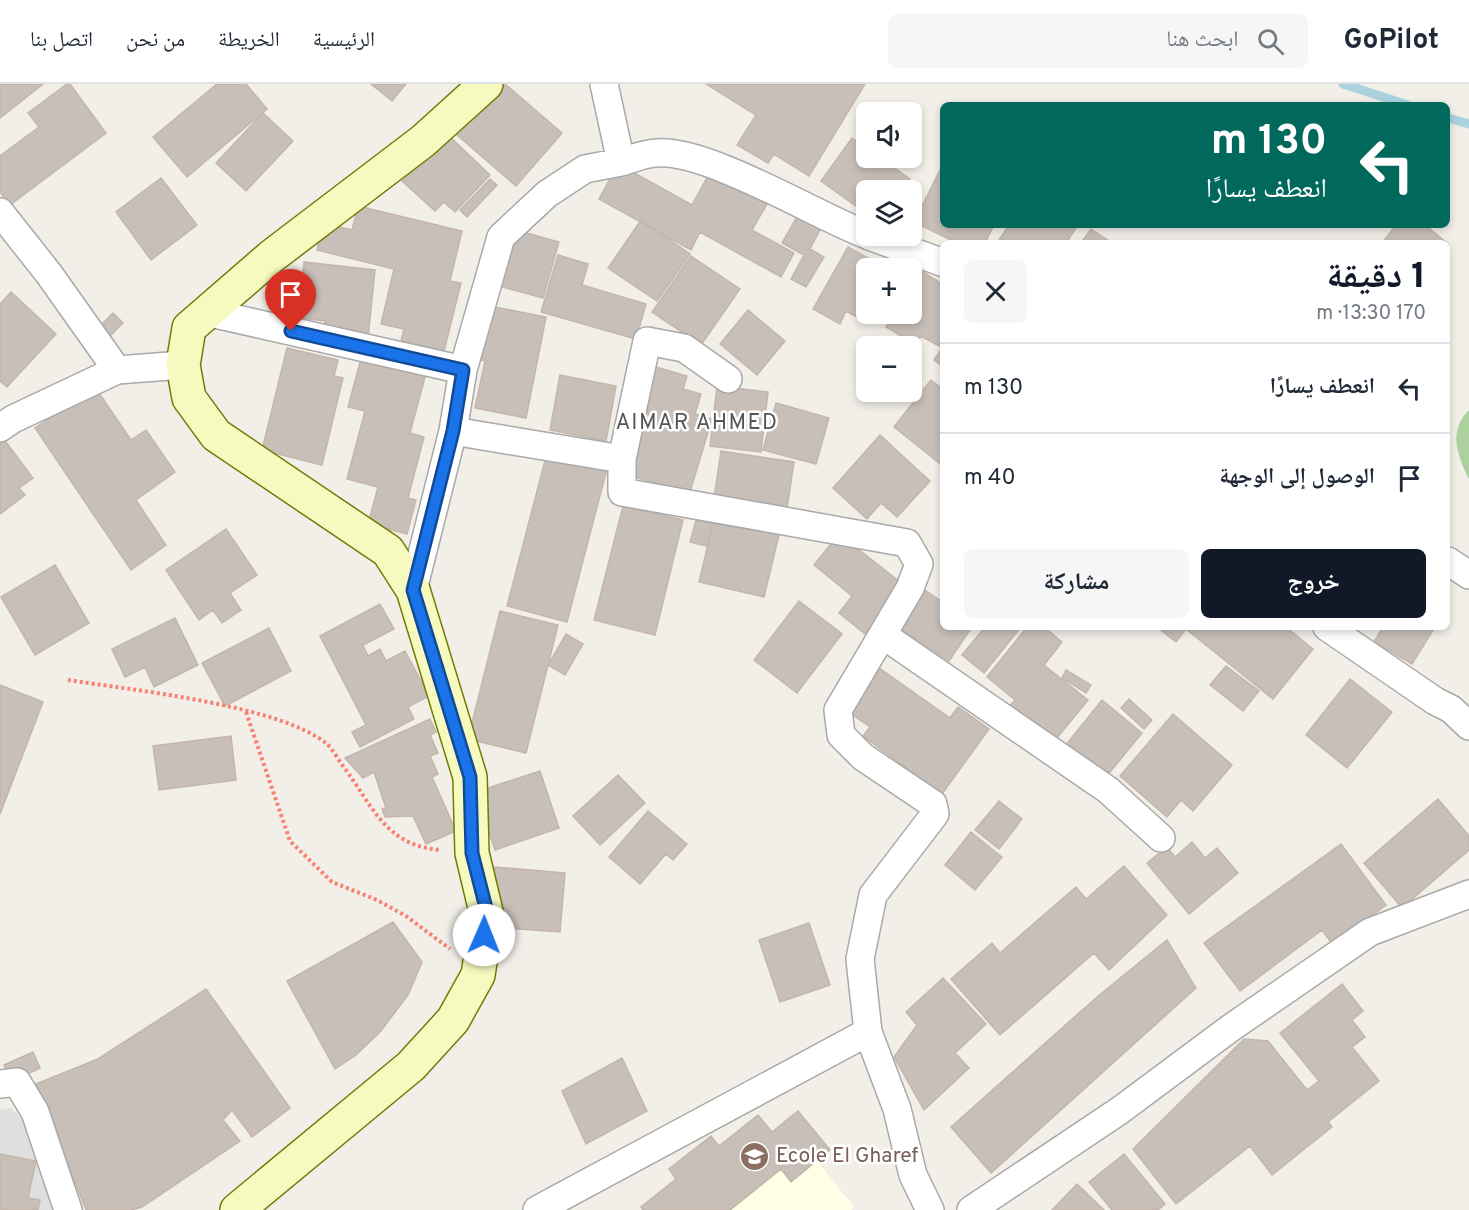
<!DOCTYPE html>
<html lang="ar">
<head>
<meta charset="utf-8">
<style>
  body { margin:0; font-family:Overpass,"Noto Naskh Arabic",sans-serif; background:#f6f6f7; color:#1f2937; direction:rtl; height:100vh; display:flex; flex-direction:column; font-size:22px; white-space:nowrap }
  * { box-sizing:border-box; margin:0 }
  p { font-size:20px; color:#747a83 }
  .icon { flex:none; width:33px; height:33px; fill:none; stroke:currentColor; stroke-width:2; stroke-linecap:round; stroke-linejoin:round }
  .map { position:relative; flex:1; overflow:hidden; direction:ltr }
  .panel { position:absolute; left:940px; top:156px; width:510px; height:390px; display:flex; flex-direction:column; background:#fff; border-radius:9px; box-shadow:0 3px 9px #0003; direction:rtl }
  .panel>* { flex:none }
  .hud { position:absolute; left:940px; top:18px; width:510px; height:126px; border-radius:9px; box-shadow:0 3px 9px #0003; direction:rtl; background:#00695c; color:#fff; overflow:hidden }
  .controls { position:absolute; left:856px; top:18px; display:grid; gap:12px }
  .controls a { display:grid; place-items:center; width:66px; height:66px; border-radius:9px; background:#fff; box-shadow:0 3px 9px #0003; font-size:30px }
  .pin { position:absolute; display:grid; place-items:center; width:51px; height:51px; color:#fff; margin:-62px -26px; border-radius:50% 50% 50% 0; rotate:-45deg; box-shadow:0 0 6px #0007 }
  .pin .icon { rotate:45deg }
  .me { position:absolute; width:66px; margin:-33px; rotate:1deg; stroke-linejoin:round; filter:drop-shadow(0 0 4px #0008) }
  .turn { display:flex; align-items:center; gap:21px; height:126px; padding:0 24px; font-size:27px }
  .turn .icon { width:78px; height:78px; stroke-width:2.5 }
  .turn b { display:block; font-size:42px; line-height:51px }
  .round { display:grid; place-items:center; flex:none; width:63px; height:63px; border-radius:9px; background:#f6f6f7 }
  .overview { display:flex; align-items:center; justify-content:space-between; height:102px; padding:0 24px }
  h1 { font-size:36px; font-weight:800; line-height:45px; color:#111827 }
  .cta { display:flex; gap:12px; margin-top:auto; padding:12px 24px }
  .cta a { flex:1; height:69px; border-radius:9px; background:#111827; color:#fff; font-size:24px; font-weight:800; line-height:69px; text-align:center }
  .cta a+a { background:#f6f6f7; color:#1f2937 }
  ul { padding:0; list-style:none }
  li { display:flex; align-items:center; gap:18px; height:90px; padding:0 24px; border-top:2px solid #e0e1e3 }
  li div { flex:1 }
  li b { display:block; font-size:22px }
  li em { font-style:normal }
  header { display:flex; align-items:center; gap:36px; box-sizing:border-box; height:84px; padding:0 30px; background:#fff; border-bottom:2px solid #e0e1e3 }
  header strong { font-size:28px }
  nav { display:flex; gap:33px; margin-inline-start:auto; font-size:21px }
  .search { width:420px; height:54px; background:#f6f6f7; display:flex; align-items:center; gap:15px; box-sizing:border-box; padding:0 21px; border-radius:9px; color:#747a83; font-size:22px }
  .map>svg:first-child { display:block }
  .residential { fill:#e0dfdf }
  .education { fill:#ffffe5 }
  .forest { fill:#add19e }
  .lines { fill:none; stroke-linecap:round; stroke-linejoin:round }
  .stream { stroke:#aad3df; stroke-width:9 }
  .building { fill:#c7bfb8; stroke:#c4b6ab; stroke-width:1.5 }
  .street-casing { stroke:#a9a9a9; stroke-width:30 }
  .secondary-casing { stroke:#707d05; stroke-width:36 }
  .path { stroke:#fa8072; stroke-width:4; stroke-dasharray:3 3; stroke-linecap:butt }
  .street { stroke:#fff; stroke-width:27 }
  .secondary { stroke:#f7fabf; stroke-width:33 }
  .route-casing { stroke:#114b97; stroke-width:15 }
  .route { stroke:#1a73e8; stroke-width:10 }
  .labels { text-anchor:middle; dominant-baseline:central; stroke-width:5; stroke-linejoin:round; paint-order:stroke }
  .education-label { font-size:21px; fill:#785e54; stroke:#fff; text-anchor:start }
  .neighbourhood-label { font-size:22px; letter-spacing:1.5px; fill:#555; stroke:#fff }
</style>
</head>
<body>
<header>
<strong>GoPilot</strong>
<div class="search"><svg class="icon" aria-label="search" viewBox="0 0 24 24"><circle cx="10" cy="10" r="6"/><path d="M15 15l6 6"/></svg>ابحث هنا</div>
<nav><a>الرئيسية</a><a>الخريطة</a><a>من نحن</a><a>اتصل بنا</a></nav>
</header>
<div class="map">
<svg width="1469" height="1126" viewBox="0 0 1469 1126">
  <rect width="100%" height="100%" fill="#f2efe9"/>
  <path class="residential" d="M 11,1024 L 35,1050 L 53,1126 L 0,1126 L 0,1026 Z"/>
  <path class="education" d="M 798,1027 L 830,1066 L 817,1077 L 854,1123 L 851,1126 L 643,1126 L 641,1123 L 676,1095 L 669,1085 L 711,1052 L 720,1062 L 758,1031 L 772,1048 Z"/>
  <path class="forest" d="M 1469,326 L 1469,395 C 1457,372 1448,346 1469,326 Z"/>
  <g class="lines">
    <path class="stream" d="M 1343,0 L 1408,21
      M 1448,34 L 1469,40"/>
  </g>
  <path class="building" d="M 0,0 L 43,0 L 0,34 Z
    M 67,0 L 70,0 L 106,49 L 10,121 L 0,108 L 0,72 L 39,43 L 28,29 Z
    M 217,0 L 246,0 L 267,25 L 187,93 L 153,53 Z
    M 371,0 L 406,0 L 392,17 Z
    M 489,0 L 505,0 L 562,49 L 516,102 L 450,45 Z
    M 706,0 L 865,0 L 809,92 L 774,70 L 768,79 L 737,61 L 756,31 Z
    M 263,29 L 293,57 L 246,107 L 216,79 Z
    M 447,50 L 490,91 L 455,128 L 444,118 L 435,127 L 402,97 Z
    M 852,54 L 867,64 L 867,74 L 880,74 L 910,95 L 901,106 L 867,106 L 867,130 L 821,97 Z
    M 944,78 L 944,141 L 994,141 L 985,159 L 957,159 L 914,138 Z
    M 618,80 L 692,121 L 710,88 L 767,120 L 752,146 L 794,169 L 781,193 L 700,148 L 691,166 L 599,115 Z
    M 161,94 L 197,141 L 151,176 L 116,128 Z
    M 490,95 L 497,101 L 467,133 L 460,126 Z
    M 358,122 L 462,147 L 450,197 L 461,199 L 444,267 L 401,257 L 404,245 L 381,240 L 394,185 L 317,166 L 323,139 L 352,146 Z
    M 798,131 L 821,144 L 810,165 L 824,173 L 806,203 L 791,195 L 804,171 L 782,159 Z
    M 641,136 L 690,170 L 657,217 L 608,184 Z
    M 1009,141 L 1078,141 L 1066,159 L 997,159 Z
    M 1396,141 L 1425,141 L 1447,159 L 1382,159 Z
    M 1091,145 L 1112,159 L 1081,159 Z
    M 516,146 L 559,158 L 543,214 L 499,202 Z
    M 848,163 L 886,184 L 867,184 L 867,230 L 871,230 L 866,238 L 846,227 L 840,240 L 813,225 Z
    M 558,171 L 588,180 L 582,201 L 646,220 L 636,255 L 541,228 Z
    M 691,172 L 740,205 L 701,261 L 652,228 Z
    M 304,178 L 375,186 L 368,254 L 324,249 L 325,237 L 298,234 Z
    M 919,186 L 944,201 L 941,263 L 921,252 L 916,261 L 886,243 L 893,230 L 912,230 L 912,199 Z
    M 11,208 L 56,250 L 7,303 L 0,297 L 0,220 Z
    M 485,221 L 546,233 L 526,334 L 475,324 L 485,277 L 474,274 Z
    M 748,226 L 785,257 L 757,291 L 720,260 Z
    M 113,229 L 123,239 L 109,253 L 99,243 Z
    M 944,261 L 944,283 L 934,276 Z
    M 287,264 L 338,276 L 334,292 L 343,294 L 322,381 L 262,366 Z
    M 361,275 L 425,293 L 410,349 L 424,353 L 408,414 L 416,416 L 407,450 L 368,440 L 378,403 L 347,395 L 365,327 L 348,323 Z
    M 656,283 L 687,292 L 683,305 L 701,310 L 695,330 L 712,335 L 690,408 L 627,391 Z
    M 560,291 L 616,302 L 606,357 L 550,346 Z
    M 931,296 L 944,306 L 944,383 L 894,343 Z
    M 717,302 L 768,308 L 761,368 L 710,362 Z
    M 95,303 L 131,356 L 146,346 L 175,388 L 136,416 L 166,461 L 131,486 L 35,344 Z
    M 776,319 L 829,334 L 816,380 L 763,366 Z
    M 0,350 L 33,394 L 19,404 L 25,411 L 0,430 Z
    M 880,351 L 930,397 L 897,433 L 881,419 L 867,435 L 833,404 Z
    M 548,365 L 608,381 L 567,538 L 507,522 Z
    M 721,367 L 794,378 L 787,425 L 714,414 Z
    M 623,422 L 683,436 L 655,551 L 594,536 Z
    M 697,433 L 713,437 L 707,462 L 690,458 Z
    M 714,435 L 779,451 L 764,513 L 699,498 Z
    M 226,445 L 257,491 L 230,509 L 241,526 L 222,539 L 213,526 L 199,536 L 166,486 Z
    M 839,450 L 904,501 L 865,550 L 839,529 L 852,512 L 814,481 Z
    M 55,481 L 89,539 L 35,571 L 1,513 Z
    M 923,505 L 944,519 L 944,543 L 972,543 L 949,577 L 898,543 Z
    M 799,517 L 842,550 L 797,609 L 754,576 Z
    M 380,520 L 394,545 L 363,561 L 368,572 L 380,565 L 386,577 L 405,567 L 429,612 L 408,623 L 414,635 L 360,663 L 352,648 L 366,641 L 320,552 Z
    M 500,527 L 558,541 L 526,669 L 468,655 Z
    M 175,534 L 198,581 L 154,603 L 145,583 L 125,593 L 112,565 Z
    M 985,543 L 1021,543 L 984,589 L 962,571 Z
    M 1027,543 L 1044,543 L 1062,558 L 1044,581 L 1088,616 L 1052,660 L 1008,624 L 1015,616 L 987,593 Z
    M 1157,543 L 1286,543 L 1313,565 L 1273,615 L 1186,545 L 1176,558 Z
    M 1383,543 L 1435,543 L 1412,580 L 1374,558 Z
    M 269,544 L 291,587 L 225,622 L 202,579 Z
    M 566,550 L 583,560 L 565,591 L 548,581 Z
    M 875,581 L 950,634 L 958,623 L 989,645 L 942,710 L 863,652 L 870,643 L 844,625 Z
    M 1226,582 L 1259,607 L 1243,627 L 1210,601 Z
    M 1066,586 L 1091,601 L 1086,609 L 1062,594 Z
    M 1350,595 L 1392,628 L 1347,684 L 1306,651 Z
    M 0,601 L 43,618 L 0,730 Z
    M 1129,615 L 1152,636 L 1144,645 L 1121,624 Z
    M 1102,616 L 1142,649 L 1106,693 L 1066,661 Z
    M 1173,630 L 1232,681 L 1193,727 L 1181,716 L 1167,733 L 1120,692 Z
    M 430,635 L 436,648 L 430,651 L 438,669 L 430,672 L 438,690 L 432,693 L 456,747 L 426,760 L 413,732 L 385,733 L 382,725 L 386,724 L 374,688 L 363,694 L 345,674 Z
    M 231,652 L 236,696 L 159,706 L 153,662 Z
    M 540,687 L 559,744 L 495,766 L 476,708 Z
    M 618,691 L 645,719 L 600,761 L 573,732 Z
    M 1438,715 L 1469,752 L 1469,766 L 1402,824 L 1364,779 Z
    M 999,717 L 1022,735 L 999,765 L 975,746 Z
    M 648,727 L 687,760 L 673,776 L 666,770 L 640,800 L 609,773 Z
    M 971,748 L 1002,773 L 975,806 L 945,781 Z
    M 1192,758 L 1205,774 L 1217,764 L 1238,789 L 1189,830 L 1147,779 L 1167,763 L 1175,773 Z
    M 1341,760 L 1386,821 L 1333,861 L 1322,846 L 1240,907 L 1204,859 Z
    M 1124,782 L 1167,831 L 1109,886 L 1094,869 L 1000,951 L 951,895 L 992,859 L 1000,869 L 1076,803 L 1086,815 Z
    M 495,783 L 565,789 L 560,848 L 490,843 Z
    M 393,838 L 422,878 L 408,911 L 380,948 L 356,971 L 335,985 L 287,897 Z
    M 809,839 L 830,901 L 780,918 L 759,856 Z
    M 1167,856 L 1196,904 L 991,1089 L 951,1043 L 1097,913 Z
    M 943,894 L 986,940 L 955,969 L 969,984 L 924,1026 L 894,973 L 917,941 L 906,928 Z
    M 1342,900 L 1363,927 L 1352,936 L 1365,953 L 1352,963 L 1379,997 L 1328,1038 L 1332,1043 L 1272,1091 L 1250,1062 L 1176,1120 L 1133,1065 L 1244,955 L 1268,957 L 1307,1006 L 1319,997 L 1280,949 Z
    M 206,905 L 290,1024 L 252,1053 L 232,1026 L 223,1036 L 240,1057 L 142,1123 L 131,1126 L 86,1126 L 36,1000 L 98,975 Z
    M 33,968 L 40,984 L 11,997 L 4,981 Z
    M 622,974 L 647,1027 L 586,1060 L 562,1007 Z
    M 798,1027 L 830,1066 L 791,1098 L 781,1085 L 730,1126 L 643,1126 L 641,1123 L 676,1095 L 669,1085 L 711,1052 L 719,1062 L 758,1031 L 772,1048 Z
    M 0,1070 L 36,1077 L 28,1114 L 40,1116 L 38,1126 L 0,1126 Z
    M 1124,1070 L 1165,1120 L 1158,1126 L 1112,1126 L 1089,1098 Z
    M 1077,1100 L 1104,1126 L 1052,1126 Z"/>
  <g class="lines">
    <defs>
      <path id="street" d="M 604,0 L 621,78 C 632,75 645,69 657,69 C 707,65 815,131 867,151
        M 0,128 L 49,190 L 117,286
        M 869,152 L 944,179
        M 206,228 L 463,286
        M 728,295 L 684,264 L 647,257 L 622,375 L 622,408 L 907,459 L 919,480 L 910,504 L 838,626 L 841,651 L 863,673 L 933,720 L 935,730 L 873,811 L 860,875 L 868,948 L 897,1025 L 913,1091 L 930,1126
        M 0,344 L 13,335 L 117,286 L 183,281
        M 453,347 L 622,375
        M 1448,477 L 1469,491
        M 413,506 L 453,347 L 463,286 L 501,153 L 547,110 L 585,85 L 621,78
        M 1327,543 L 1435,617 L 1451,625 L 1469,642
        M 883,551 L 1108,706 L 1161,754
        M 0,1000 L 17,998 L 35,1028 L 68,1126
        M 537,1126 L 868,948
        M 971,1126 L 1119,1027 L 1232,943 L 1370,848 L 1469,810"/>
      <path id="secondary" d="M 237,1126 L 411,982 L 453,936 L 478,891 L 487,832 L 472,769 L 470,693 L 413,506 L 388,467 L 216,351 L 189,314 L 183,281 L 189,244 L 272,172 L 423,57 L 486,0"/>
    </defs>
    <use href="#street" class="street-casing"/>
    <use href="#secondary" class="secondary-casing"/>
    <path class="path" d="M 68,596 C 131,606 280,621 327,660 C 333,666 338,675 343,682 C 373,722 385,762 441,766
      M 246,628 L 290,757 L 332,798 L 377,816 L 406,832 L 450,865"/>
    <use href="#street" class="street"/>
    <use href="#secondary" class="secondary"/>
  </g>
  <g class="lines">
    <defs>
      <path id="route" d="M 291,247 L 463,286 L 453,347 L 413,506 L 470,693 L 472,769 L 488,832 L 484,851"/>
    </defs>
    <use href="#route" class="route-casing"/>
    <use href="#route" class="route"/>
  </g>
  <defs>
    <symbol id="school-disc" viewBox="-11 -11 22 22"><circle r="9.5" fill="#8d6e63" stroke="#fff"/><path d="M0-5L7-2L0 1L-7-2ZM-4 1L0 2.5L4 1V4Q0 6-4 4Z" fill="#fff"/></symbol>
  </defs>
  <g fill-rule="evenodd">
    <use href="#school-disc" x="738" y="1056" width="33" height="33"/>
  </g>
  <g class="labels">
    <g class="education-label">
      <text x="776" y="1072">Ecole El Gharef</text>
    </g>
    <g class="neighbourhood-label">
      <text x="697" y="339">AIMAR AHMED</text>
    </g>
  </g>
</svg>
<div class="controls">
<a><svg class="icon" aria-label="sound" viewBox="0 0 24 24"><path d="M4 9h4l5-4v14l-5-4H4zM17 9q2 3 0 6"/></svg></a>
<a><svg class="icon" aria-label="layers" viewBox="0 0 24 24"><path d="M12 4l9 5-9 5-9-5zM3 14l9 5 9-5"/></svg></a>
<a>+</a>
<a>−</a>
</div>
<div class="pin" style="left:291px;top:247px;background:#d93025"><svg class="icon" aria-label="arrive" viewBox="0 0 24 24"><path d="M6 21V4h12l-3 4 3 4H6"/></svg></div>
<svg class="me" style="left:484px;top:851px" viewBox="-20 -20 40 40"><circle r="19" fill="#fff"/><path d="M0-13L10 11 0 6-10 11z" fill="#1a73e8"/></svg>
<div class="hud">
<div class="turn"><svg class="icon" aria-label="left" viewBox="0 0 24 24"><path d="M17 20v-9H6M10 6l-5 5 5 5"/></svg><div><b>130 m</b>انعطف يسارًا</div></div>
</div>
<section class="panel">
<div class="overview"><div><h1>1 دقيقة</h1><p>170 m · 13:30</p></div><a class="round"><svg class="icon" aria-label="close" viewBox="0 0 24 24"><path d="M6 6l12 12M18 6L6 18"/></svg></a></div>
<ul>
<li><svg class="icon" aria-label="left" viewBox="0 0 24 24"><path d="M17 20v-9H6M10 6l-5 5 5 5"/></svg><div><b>انعطف يسارًا</b></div><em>130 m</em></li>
<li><svg class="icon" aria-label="arrive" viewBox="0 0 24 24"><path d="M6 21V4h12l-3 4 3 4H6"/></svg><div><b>الوصول إلى الوجهة</b></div><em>40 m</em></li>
</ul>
<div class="cta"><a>خروج</a><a>مشاركة</a></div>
</section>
</div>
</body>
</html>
